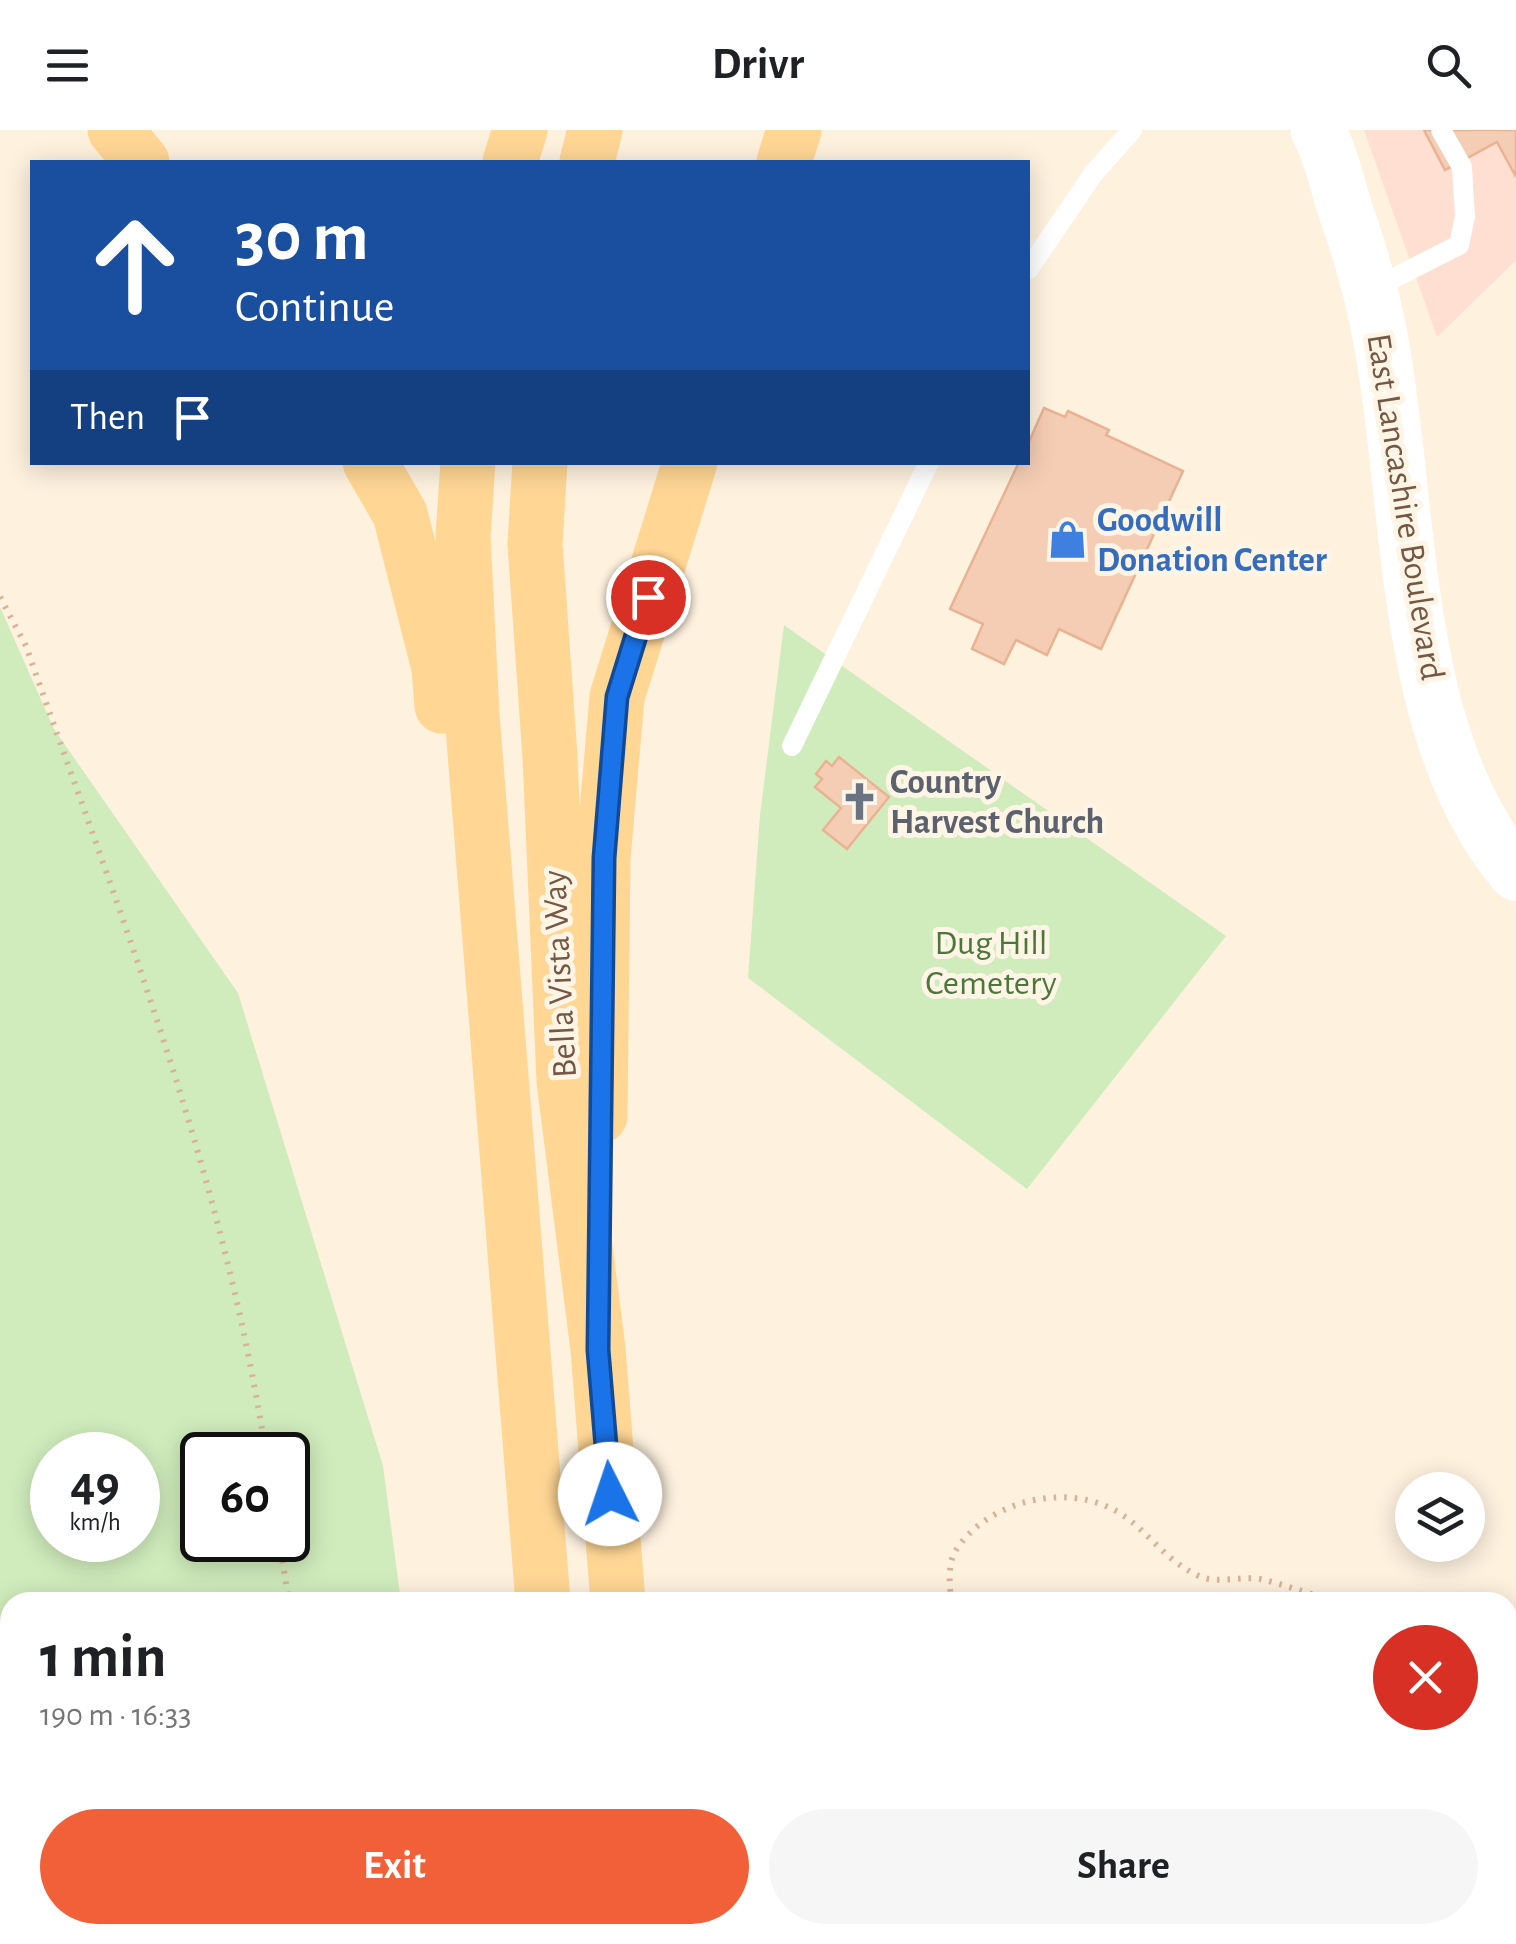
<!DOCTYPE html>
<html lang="en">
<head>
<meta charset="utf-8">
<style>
  body { margin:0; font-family:"Alegreya Sans",sans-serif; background:#f6f6f6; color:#202124; height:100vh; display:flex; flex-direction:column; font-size:38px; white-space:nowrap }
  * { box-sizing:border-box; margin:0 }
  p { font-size:32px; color:#757577 }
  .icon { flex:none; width:55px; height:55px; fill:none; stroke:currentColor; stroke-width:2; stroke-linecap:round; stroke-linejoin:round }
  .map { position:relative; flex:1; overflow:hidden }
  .details { position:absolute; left:0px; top:1462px; width:1518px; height:352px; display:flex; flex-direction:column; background:#fff; border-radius:30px 30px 0 0; box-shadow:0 5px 25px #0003 }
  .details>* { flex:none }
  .top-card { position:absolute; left:30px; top:30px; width:1000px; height:305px; border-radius:0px; box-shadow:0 5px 25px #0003; background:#1a4fa0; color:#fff; overflow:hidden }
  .tools { position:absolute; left:1395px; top:1342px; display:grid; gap:20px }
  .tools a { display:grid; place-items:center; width:90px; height:90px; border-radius:50%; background:#fff; box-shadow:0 5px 25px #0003; font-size:50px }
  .speed { position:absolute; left:30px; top:1302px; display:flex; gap:20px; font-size:50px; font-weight:700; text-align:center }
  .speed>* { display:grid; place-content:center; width:130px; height:130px; border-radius:50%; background:#fff; box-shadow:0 5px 25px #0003; line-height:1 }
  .speed small { font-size:25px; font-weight:400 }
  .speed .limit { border:5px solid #111; border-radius:15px; background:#fff; color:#111 }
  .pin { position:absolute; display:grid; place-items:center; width:85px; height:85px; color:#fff; margin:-42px; border:5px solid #fff; border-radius:50%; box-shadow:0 2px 10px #0007 }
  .me { position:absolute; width:110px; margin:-55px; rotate:356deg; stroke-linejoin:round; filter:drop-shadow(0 0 8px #0008) }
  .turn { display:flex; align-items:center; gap:35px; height:210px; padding:0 40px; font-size:45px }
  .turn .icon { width:130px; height:130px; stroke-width:2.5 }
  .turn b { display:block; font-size:70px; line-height:85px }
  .then { display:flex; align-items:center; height:95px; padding:0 40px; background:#0003; gap:20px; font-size:38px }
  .round { display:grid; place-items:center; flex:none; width:105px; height:105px; border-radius:52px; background:#f6f6f6 }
  .head { display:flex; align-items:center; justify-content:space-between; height:170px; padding:0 40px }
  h1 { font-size:60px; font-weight:700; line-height:75px }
  .action { display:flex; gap:20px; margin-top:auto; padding:20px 40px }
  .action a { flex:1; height:115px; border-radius:60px; background:#f26039; color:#fff; font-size:40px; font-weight:700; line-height:115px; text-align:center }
  .action a+a { background:#f6f6f6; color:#202124 }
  header { display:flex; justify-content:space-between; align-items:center; height:130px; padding:0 40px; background:#fff; font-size:45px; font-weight:700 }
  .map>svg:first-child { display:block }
  .commercial { fill:#ffdfd1 }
  .green { fill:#d0ecbc; fill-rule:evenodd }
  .building { fill:#f5cdb4; stroke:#e9b393; stroke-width:2.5 }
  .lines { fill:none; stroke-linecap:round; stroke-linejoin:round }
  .path { stroke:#dab198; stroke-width:6; stroke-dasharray:2.5 8; stroke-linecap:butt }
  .service { stroke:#fff; stroke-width:20 }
  .minor { stroke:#fff; stroke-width:40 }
  .secondary { stroke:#fff; stroke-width:55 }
  .primary { stroke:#ffd694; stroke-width:55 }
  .route-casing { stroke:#114b97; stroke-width:25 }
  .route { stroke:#1a73e8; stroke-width:18 }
  .labels { text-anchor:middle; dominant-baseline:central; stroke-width:10; stroke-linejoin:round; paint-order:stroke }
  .street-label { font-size:35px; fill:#765645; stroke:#fff5e6 }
  .shop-label { font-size:35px; font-weight:bold; fill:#366cbe; stroke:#fff5e6; text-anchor:start }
  .worship-label { font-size:35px; font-weight:bold; fill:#5b616d; stroke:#fff5e6; text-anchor:start }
  .park-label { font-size:35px; fill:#4c773a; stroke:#fff5e6 }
</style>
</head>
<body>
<header><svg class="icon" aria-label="menu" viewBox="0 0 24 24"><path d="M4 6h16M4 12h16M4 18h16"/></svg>Drivr<svg class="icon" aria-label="search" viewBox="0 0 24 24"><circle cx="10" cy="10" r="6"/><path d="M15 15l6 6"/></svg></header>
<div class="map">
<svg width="1516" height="1814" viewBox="0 0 1516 1814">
  <rect width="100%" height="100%" fill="#fef1de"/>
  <path class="commercial" d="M 1364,0 L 1516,0 L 1516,130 L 1437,207 Z"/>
  <path class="green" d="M 0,477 L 54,599 L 238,863 L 383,1336 L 401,1472 L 10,1472 L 10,1805 L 446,1805 L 447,1814 L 0,1814 ZM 52,1325 L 138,1325 L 138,1410 L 52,1410 ZM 202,1325 L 288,1325 L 288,1410 L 202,1410 Z
    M 784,495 L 1226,806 L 1027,1059 L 748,848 L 760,685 Z"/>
  <path class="building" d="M 1424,0 L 1516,0 L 1516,47 L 1497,12 L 1445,40 Z
    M 1044,278 L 1065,287 L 1068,281 L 1109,300 L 1106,305 L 1183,341 L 1101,519 L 1059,499 L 1047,525 L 1016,510 L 1004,534 L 972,519 L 983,494 L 950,479 L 1019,332 L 1028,332 L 1028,314 Z
    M 839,627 L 889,667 L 847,719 L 823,700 L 841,678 L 815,657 L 822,649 L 816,644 L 826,631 L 832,636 Z"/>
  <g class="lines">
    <path class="path" d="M 0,467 L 26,516 C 119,782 224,1045 266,1325
      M 279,1410 L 289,1472
      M 951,1472 C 950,1456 947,1434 956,1420 C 989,1369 1070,1351 1121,1384 C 1148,1401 1165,1431 1199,1446 C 1216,1454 1241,1446 1260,1449 C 1287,1455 1314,1466 1341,1472
      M 1508,1475 L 1516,1476
      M 0,1519 L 7,1562 L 4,1609 L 0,1612
      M 334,1805 L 336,1814
      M 1288,1805 L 1296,1814
      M 79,1814 L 82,1805"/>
    <path class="service" d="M 1028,140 L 1093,44 L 1132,0
      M 1372,159 L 1459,115 L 1465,86 L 1462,37 L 1441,0
      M 792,616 L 929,332"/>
    <path class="minor" d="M 926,1805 L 934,1814"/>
    <path class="secondary" d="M 1318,0 C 1331,24 1337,53 1345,79 C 1360,121 1373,167 1381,211 C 1412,379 1400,607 1516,743"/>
    <path class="primary" d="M 115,0 L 142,32
      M 510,32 L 520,0
      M 587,32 L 595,0
      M 784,32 L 794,0
      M 370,332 L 400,384 L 439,538 L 442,576
      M 468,332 L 463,407 L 472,585 L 543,1472
      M 540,332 L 535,414 L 550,627 L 564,951 L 598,1219 L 618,1472
      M 600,986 L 603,728 L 617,567 L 690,332
      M 565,1805 L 565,1814
      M 643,1805 L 643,1814"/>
  </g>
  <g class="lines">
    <defs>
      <path id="route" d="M 610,1364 L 598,1220 L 604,728 L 617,567 L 648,467"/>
    </defs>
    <use href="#route" class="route-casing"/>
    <use href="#route" class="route"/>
  </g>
  <defs>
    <symbol id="shop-bare" viewBox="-9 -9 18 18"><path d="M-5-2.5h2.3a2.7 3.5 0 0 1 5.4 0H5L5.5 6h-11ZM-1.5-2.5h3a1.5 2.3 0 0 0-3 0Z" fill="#3f7fe0" stroke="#fff5e6" stroke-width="2.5" paint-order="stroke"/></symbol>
    <symbol id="church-bare" viewBox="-9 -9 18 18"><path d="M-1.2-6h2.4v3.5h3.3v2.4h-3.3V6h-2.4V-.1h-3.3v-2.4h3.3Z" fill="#6b7280" stroke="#fff5e6" stroke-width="2.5" paint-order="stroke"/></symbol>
  </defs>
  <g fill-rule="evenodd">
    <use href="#shop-bare" x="1040" y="382" width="55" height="55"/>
    <use href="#church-bare" x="832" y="644" width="55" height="55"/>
  </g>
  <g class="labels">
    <g class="street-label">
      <text transform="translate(1405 377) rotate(81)">East Lancashire Boulevard</text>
      <text transform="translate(560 844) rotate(-93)">Bella Vista Way</text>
    </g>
    <g class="shop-label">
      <text x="1097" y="390">Goodwill<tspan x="1097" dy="40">Donation Center</tspan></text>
    </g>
    <g class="worship-label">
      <text x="890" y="652">Country<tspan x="890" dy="40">Harvest Church</tspan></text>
    </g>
    <g class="park-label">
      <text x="991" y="813">Dug Hill<tspan x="991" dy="40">Cemetery</tspan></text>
    </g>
  </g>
</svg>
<div class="tools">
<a><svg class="icon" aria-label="layers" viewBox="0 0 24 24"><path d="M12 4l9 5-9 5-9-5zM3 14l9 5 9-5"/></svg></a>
</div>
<div class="speed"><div>49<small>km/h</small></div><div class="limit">60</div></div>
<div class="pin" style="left:648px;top:467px;background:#d93025"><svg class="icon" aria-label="arrive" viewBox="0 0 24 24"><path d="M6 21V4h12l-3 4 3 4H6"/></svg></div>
<svg class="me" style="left:610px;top:1364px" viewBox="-20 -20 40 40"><circle r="19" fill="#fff"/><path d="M0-13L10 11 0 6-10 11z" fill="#1a73e8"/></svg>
<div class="top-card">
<div class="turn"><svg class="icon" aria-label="ahead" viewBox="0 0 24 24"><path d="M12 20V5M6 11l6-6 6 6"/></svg><div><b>30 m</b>Continue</div></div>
<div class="then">Then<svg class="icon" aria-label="arrive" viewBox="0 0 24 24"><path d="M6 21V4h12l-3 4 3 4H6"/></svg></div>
</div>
<section class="details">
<div class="head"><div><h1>1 min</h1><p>190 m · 16:33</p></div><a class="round" style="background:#d93025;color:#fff"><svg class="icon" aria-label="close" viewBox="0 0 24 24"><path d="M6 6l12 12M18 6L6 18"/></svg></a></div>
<div class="action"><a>Exit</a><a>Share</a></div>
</section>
</div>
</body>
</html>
